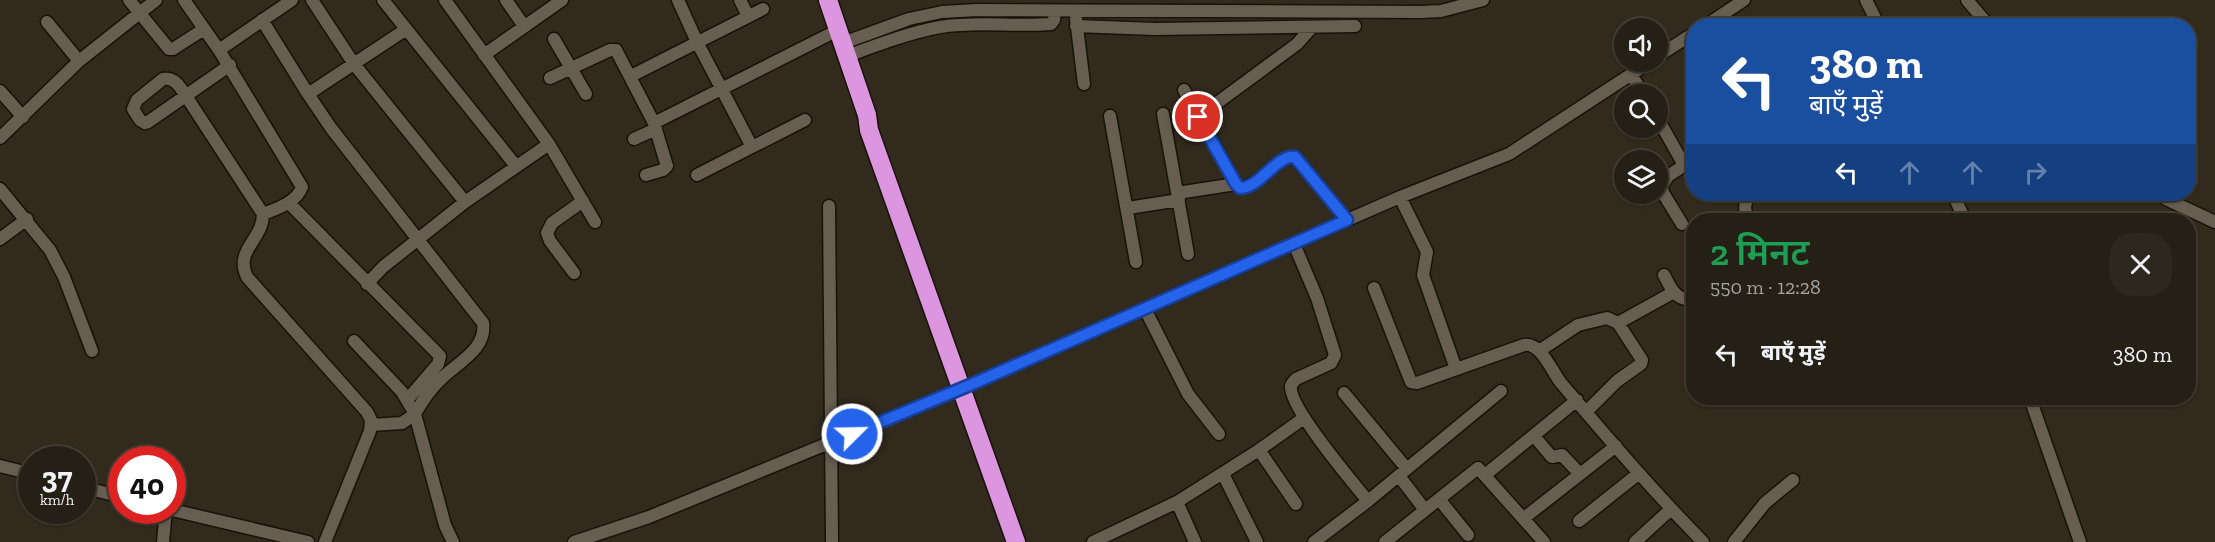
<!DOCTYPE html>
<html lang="hi">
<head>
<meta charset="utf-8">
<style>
  body { margin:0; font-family:"Zilla Slab","Noto Sans Devanagari",serif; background:#2d281f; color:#f1f3f6; height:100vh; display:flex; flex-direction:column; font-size:22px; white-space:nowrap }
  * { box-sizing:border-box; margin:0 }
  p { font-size:20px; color:#a3a3a1 }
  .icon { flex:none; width:33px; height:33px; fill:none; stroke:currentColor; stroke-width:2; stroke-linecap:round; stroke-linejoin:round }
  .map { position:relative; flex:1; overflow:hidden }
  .panel { position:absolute; left:1686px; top:213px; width:510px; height:192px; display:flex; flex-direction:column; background:#252016; border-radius:24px; box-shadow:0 2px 4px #0004,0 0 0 2px #423e35 }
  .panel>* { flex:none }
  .banner { position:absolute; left:1686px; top:18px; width:510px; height:183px; border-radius:24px; box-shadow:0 2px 4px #0004,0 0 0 2px #423e35; background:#1a4fa0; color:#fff; overflow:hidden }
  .controls { position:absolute; left:1614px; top:18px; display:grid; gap:12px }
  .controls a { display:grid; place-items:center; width:54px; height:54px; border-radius:50%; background:#252016; box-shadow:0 2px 4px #0004,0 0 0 2px #423e35; font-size:30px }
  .speed { position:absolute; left:18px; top:446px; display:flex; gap:12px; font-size:30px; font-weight:700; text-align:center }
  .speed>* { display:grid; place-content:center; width:78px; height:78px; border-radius:50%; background:#252016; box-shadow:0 2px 4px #0004,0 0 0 2px #423e35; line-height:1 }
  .speed small { font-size:15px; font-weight:400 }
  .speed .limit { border:9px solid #d22; background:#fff; color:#111 }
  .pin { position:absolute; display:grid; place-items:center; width:51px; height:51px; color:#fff; margin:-26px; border:3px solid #fff; border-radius:50%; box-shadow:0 2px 6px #0007 }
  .me { position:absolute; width:66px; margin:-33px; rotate:67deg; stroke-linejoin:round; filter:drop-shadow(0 0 4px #0008) }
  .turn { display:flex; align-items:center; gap:21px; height:126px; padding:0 24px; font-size:27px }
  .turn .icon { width:78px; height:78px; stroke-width:2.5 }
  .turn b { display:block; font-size:42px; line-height:51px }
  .lanes { display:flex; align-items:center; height:57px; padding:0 24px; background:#0003; justify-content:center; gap:30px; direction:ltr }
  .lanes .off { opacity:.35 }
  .round { display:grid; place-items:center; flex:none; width:63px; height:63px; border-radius:24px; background:#2d281f }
  .headline { display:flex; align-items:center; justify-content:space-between; height:102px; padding:0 24px }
  h1 { font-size:36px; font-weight:600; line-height:45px; color:#1e9e55 }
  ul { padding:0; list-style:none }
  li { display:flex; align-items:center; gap:18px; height:78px; padding:0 24px }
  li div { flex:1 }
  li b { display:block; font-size:22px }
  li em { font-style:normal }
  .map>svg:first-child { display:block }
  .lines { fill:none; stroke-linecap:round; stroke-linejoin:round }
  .minor-casing { stroke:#191207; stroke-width:15 }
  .highway-casing { stroke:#191207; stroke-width:21 }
  .minor { stroke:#675e51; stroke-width:12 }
  .highway { stroke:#dc96e0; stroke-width:18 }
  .route-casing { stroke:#184099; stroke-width:15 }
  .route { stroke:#2563eb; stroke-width:10 }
</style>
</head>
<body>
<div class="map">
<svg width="2215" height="542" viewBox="0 0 2215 542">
  <rect width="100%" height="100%" fill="#312a1d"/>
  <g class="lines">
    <defs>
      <path id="minor" d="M 129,0 L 169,49 L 173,49 L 204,29
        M 184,0 L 219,50 L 292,0
        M 312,0 L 354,64 L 465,202
        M 383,0 L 516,166
        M 445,0 L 549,144 L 595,222
        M 506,0 L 524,26
        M 678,0 L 697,42 L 752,147
        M 740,0 L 748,16
        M 1866,0 L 1879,26
        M 1967,0 L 1989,26
        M 1076,19 L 1084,84
        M 262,20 L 308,94
        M 47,22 L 79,61
        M 1076,26 L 1155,29 L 1355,26
        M 1705,26 L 1744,0
        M 405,30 L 308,94 L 331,128 L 483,323 C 487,348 459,362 443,377 C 432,387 422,401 415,414 L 445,525 L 453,542
        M 554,39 L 586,94
        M 843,43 L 909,19 L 942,12 L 977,10 L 1420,12 L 1441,11 L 1483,0
        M 219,50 L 302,187 C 296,203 278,208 263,214
        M 484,55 L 562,0
        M 847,56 C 877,45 908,33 940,27 C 976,21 1014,27 1051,24 L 1054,20 L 1055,11
        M 1658,56 L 1694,33
        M 230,65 L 148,122 L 145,123 L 140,120 L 133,109 L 137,100 L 163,79 C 175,77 180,87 186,96 L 263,214 C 263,240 234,250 247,277 L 367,412 L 371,420 L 370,431 L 325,542
        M 1631,74 L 1643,94
        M 631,76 L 763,9
        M 550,78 L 610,50 L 616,50 L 654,123 L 666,163 L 667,166 L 663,170 L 646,175
        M 1184,90 L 1236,184 L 1240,187 C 1260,188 1276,155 1295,157 L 1347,220
        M 0,91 L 23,117
        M 1163,114 L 1188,254
        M 1110,116 L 1136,262
        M 1198,117 L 1297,44 L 1312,27
        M 1658,119 L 1684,165
        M 654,123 L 838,30
        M 0,138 L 79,61 L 156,0
        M 634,139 L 656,129
        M 697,175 L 805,120
        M 0,189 L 50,250 L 64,277 L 92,351
        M 1177,193 L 1236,184
        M 1953,194 L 1965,220
        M 2160,194 L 2166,199 L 2215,222
        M 1400,197 L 1427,252 L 1423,275 L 1456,369
        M 289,203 L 440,356 L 438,364 L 408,399
        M 829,206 L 832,542
        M 1128,208 L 1179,200
        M 1750,220 C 1743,210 1744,204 1750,194
        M 1682,224 L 1663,193 L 1662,186 L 1668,176 L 1694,159
        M 0,239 L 27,219
        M 1294,244 L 1317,298 L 1335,355 L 1331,363 L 1296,379 C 1294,381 1292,383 1291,386 C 1288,406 1354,484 1368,501
        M 574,273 L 550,241 L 547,233 L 552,223 L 583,201
        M 1664,275 C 1669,284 1673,296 1685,299 L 1694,295
        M 367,284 L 383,267 L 465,202 L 549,144
        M 1374,288 L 1411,382 L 1417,383 L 1524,345 C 1541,342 1552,372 1561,383 C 1607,437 1653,491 1703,542
        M 1145,309 L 1188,394 L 1219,434
        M 1618,323 L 1674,292
        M 354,341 L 402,392 L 415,414 L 402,423 L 371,425
        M 1539,351 L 1578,325 L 1607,318 L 1618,323 L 1642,360 L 1641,364 L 1617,381 L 1587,411
        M 1344,393 L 1407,469
        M 2030,398 L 2080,542
        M 1534,436 L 1550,455 L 1552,457 L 1562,455 L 1580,474
        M 1259,450 L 1296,504
        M 0,466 L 32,474
        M 1223,474 L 1257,542
        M 1485,475 L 1577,400
        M 1399,476 L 1425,510
        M 82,487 L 122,497
        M 1439,499 L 1468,535
        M 172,510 L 308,542
        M 1524,518 L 1616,446
        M 1579,521 L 1638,474
        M 163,542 L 166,510
        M 574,542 L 649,517 L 970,385 L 1400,197 L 1509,154 L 1650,62
        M 1093,542 L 1177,502
        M 1195,542 L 1177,502 L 1259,450 L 1304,418
        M 1314,542 L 1368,501 L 1501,391
        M 1385,542 L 1478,468 L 1544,542
        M 1635,542 L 1671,509
        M 1734,542 L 1765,503 L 1793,480"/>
      <path id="highway" d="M 828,0 L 867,115 L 869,130 L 1016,542"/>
    </defs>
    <use href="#minor" class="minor-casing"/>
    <use href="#highway" class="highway-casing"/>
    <use href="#minor" class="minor"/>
    <use href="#highway" class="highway"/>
  </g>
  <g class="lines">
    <defs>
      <path id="route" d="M 852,434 L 970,385 L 1347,220 L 1295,157 C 1277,154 1260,188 1240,188 L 1236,184 L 1198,117"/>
    </defs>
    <use href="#route" class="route-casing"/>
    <use href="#route" class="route"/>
  </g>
</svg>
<div class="controls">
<a><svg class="icon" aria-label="sound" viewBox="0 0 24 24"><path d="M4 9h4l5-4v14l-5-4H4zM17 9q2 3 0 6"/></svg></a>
<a><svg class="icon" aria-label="search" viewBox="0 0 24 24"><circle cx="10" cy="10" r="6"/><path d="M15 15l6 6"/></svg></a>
<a><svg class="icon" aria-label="layers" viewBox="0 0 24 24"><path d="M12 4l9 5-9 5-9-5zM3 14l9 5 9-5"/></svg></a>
</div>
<div class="speed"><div>37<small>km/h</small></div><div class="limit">40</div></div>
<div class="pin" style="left:1198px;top:117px;background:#d93025"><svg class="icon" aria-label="arrive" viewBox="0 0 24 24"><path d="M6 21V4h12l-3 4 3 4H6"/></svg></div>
<svg class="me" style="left:852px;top:434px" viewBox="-20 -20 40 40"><circle r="17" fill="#2563eb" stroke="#fff" stroke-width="3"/><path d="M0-11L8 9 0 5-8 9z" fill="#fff"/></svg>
<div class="banner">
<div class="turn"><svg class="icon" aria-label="left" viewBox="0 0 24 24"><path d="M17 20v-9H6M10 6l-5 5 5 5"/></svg><div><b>380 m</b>बाएँ मुड़ें</div></div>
<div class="lanes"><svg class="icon" aria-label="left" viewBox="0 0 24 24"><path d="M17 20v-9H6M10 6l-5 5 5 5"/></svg><svg class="icon off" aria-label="ahead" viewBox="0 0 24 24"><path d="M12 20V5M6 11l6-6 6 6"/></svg><svg class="icon off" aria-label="ahead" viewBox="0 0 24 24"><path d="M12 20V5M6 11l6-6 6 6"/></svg><svg class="icon off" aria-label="right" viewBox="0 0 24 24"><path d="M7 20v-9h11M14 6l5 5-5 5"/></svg></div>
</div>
<section class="panel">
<div class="headline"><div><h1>2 मिनट</h1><p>550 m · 12:28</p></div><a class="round"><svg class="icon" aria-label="close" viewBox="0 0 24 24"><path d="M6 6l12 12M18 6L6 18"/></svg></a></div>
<ul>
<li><svg class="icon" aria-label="left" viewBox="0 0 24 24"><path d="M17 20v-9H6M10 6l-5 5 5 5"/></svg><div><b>बाएँ मुड़ें</b></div><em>380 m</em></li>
</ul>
</section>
</div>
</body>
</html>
